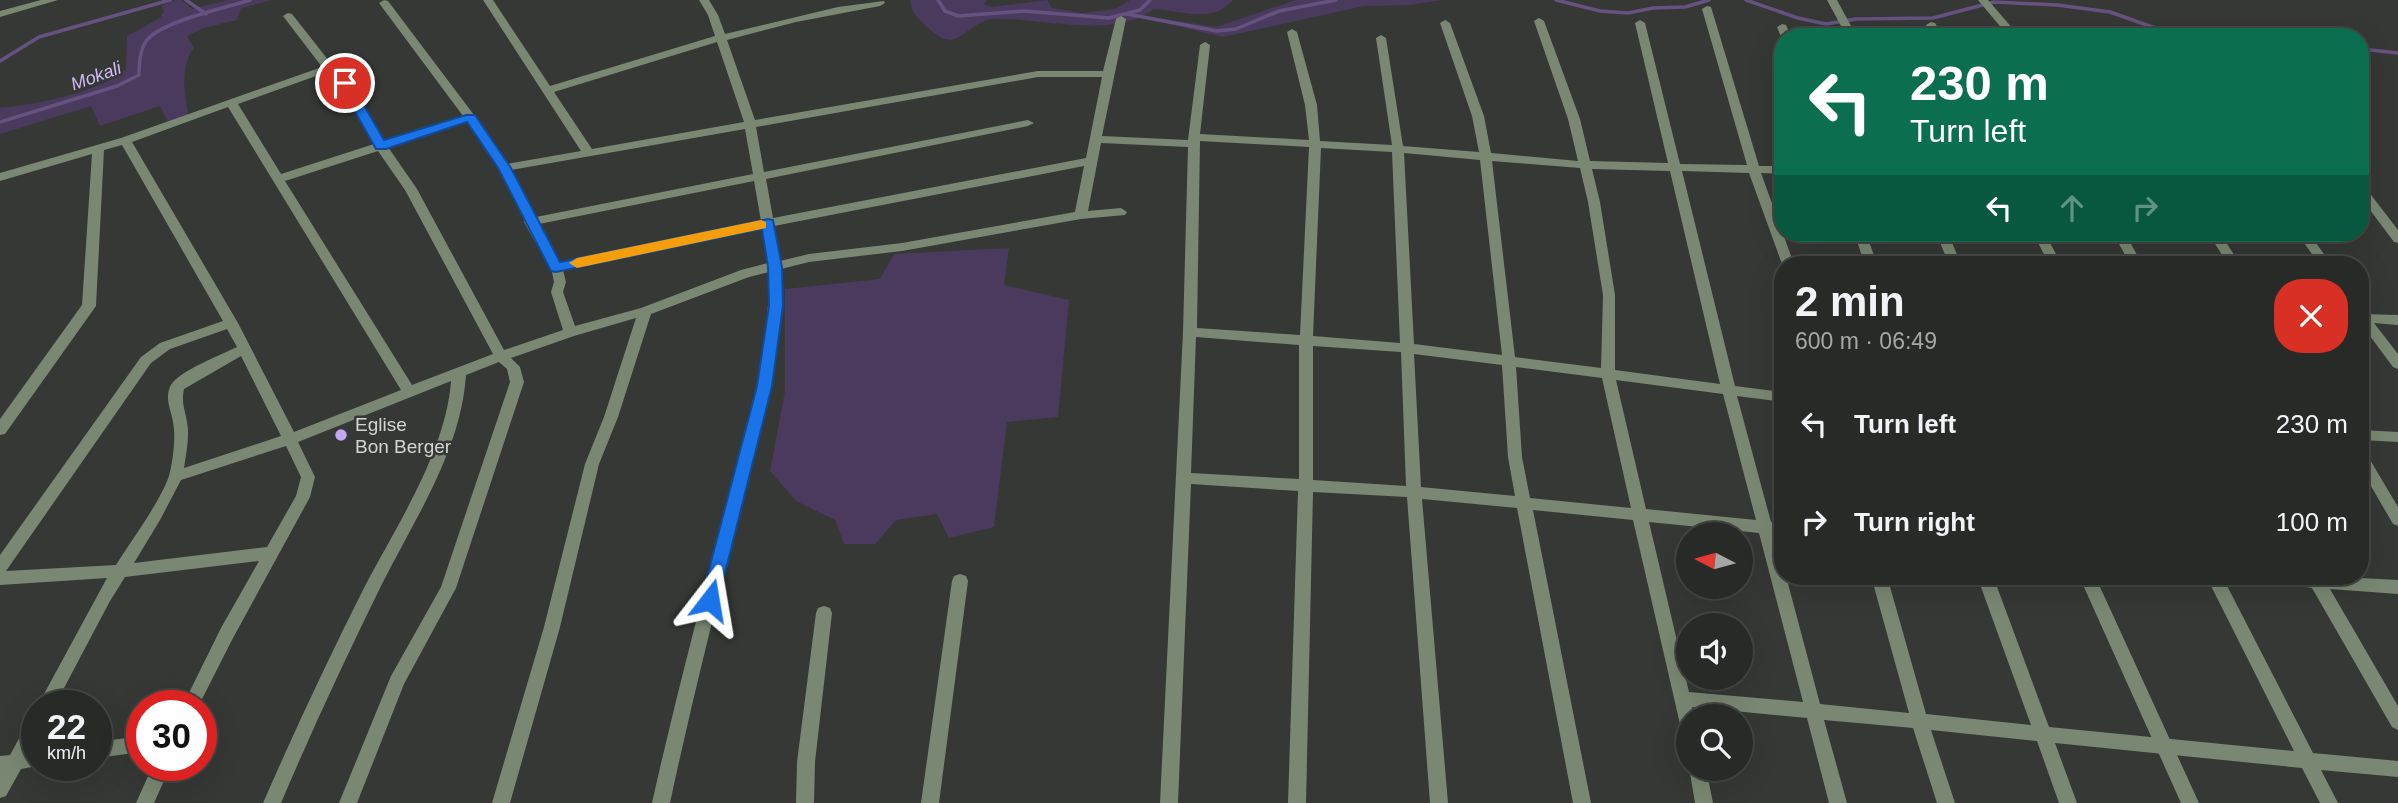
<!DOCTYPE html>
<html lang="en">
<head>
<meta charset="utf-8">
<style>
  body { margin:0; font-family:Arial,sans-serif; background:#30322f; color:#f1f3f6; height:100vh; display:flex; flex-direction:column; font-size:26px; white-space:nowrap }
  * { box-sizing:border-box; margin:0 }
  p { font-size:23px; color:#a5a7a7 }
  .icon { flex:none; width:38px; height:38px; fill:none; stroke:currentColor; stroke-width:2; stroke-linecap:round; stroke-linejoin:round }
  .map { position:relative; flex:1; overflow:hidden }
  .details { position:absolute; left:1774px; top:256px; width:595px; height:329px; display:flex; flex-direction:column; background:#282a27; border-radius:28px; box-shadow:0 7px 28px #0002,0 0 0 2px #444644 }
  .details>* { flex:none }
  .hud { position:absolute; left:1774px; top:28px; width:595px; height:214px; border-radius:28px; box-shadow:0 7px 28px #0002,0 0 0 2px #444644; background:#0b6e4f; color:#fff; overflow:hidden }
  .needle { width:46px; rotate:276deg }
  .controls { position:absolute; left:1676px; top:522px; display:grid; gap:14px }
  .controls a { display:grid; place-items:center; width:77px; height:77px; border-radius:50%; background:#282a27; box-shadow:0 7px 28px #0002,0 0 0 2px #444644; font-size:35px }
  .speed { position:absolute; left:21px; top:690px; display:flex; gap:14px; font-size:35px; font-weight:700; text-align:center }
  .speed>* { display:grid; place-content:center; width:91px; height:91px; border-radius:50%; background:#282a27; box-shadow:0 7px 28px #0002,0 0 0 2px #444644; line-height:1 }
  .speed small { font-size:18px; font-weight:400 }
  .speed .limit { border:10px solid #d22; background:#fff; color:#111 }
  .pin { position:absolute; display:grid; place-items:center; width:60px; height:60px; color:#fff; margin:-30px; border:4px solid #fff; border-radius:50%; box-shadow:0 2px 7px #0007 }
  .me { position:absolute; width:77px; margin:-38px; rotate:14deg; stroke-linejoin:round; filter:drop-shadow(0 0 5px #0008) }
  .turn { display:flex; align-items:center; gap:24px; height:147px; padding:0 21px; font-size:32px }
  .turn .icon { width:91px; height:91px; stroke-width:2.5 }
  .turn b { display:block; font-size:49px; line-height:60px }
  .lanes { display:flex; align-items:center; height:66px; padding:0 21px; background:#0003; justify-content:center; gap:35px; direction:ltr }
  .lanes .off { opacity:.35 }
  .round { display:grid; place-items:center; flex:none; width:74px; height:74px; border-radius:28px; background:#30322f }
  .summary { display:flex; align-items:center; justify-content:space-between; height:119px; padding:0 21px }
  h1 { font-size:42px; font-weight:700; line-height:52px }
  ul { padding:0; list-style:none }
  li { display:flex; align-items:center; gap:21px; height:98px; padding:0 21px }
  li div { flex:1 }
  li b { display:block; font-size:26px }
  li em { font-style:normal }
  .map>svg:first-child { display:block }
  .green { fill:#4a3b5e }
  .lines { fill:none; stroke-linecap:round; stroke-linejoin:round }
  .stream { stroke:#665281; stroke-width:3.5 }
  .minor { fill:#7a8873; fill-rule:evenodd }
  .tertiary { fill:#7a8873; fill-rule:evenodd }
  .route { fill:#1a73e8; stroke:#114b97; stroke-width:2 }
  .slow { fill:#f59e0b }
  .poi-dot { fill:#c5a6f0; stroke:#353834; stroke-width:2.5 }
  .labels { text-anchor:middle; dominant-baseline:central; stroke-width:5; stroke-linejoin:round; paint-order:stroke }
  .far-water-label { font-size:18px; font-style:italic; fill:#d3bbf7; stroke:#353834 }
  .poi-label { font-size:19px; fill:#d3d5d2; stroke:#353834; text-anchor:start }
</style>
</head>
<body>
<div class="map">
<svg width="2398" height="803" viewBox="0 0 2398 803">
  <rect width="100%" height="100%" fill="#353834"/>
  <path class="green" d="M 175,0 L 182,0 L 192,9 L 228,0 L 272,0 L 241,8 L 237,20 L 204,28 L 187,36 L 194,48 C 180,64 184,97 189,116 L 169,124 L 160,106 L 100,126 L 91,106 L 0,134 L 0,108 C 35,105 100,92 126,69 L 127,36 L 160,18 L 164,11 L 161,6 Z
    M 911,0 L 987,0 L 984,4 L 991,7 L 1047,0 L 1052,8 L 1083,13 L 1115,9 L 1130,0 L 1233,0 C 1211,25 1182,10 1154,9 C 1112,41 1039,16 990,19 C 958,29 957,58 923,23 C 916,16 910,10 911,0 Z
    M 1296,0 L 1443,0 L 1409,5 L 1364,6 L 1223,37 L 1152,20 L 1159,18 L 1216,27 Z
    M 1009,248 L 1004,285 L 1069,300 L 1058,417 L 1007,422 L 994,527 L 949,538 L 937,514 L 896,520 L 875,544 L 844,544 L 835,520 L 796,501 L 770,471 L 785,391 L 785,289 L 880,279 L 894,254 Z"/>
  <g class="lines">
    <path class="stream" d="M 186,0 L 206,14
      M 938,0 L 945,11 L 958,16 L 1024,11 L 1109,18 L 1140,10 L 1150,0
      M 1556,0 L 1600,11 L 1628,13 L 1653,8 L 1685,7 L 1709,0
      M 1746,0 L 1798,18 L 1826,24 L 1856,19 L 1933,18 L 1994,2 L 2057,5 L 2110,12 L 2181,37
      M 1127,14 L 1217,31 L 1236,29 L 1279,11 L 1336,0
      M 2251,37 L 2261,34 L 2304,37
      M 2361,49 L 2398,53
      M 0,61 L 39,37 L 170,0
      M 0,122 L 117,86 L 139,75 C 139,64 140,47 148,39 C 164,21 225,8 250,0"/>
    <path class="minor" d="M 41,0 L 58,0 L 0,17 L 0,11 Z
      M 483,0 L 493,0 L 550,86 L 715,36 L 708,15 L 699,0 L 709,0 L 718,15 L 725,34 L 838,7 L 884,1 L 885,3 L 880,6 L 796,22 L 727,40 L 755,120 L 1038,71 L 1103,71 L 1116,19 L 1121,16 L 1126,19 L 1102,136 L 1188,140 L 1200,45 L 1205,42 L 1210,45 L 1200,134 L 1309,140 L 1305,105 L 1287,32 L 1292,29 L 1297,32 L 1317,105 L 1320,141 L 1392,145 L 1376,38 L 1381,35 L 1386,38 L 1403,146 L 1479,152 L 1472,116 L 1440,23 L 1445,20 L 1450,23 L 1484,116 L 1491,153 L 1578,161 L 1568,119 L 1534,21 L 1539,18 L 1544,21 L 1580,119 L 1590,161 L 1668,163 L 1635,23 L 1640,20 L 1645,23 L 1680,164 L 1747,165 L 1702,9 L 1707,6 L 1711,7 L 1759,166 L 1783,166 L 1783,174 L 1761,173 L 1794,264 L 1783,264 L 1783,267 L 1782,264 L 1749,173 L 1682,171 L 1735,386 L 1783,392 L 1783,402 L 1737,396 L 1771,522 L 1783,523 L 1783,535 L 1775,534 L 1783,567 L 1783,576 L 1786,576 L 1820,704 L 1909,713 L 1871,576 L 1887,576 L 1926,714 L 2031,725 L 1977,576 L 1993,576 L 2049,727 L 2294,751 L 2206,576 L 2222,576 L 2313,753 L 2398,761 L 2398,777 L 2321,770 L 2338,803 L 2320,803 L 2302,768 L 2055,743 L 2077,803 L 2059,803 L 2037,741 L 1931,730 L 1955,803 L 1937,803 L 1913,728 L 1824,720 L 1847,803 L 1829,803 L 1807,718 L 1692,707 L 1694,716 L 1689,716 L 1689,739 L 1683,737 L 1633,520 L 1533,510 L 1591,803 L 1573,803 L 1517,508 L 1422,499 L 1448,803 L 1430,803 L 1407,497 L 1313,492 L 1306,803 L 1288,803 L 1298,491 L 1191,484 L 1178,803 L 1160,803 L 1183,332 L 1188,147 L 1101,143 L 1088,211 L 1121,208 L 1127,212 L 1125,215 L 1081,219 L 902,251 L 809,262 L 781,269 C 784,351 760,430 740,509 C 716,607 691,704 670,803 L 652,803 C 674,704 700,606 726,507 C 746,430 770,352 769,272 L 749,277 L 651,314 L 618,417 L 599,464 L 560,627 L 510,803 L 492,803 L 544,627 L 585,464 L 604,417 L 636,318 L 574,336 L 511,358 L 520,367 L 524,382 L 456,588 L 404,684 L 357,803 L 339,803 L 391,676 L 441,587 L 510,382 L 507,369 L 499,362 L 466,375 C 461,451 414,520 381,586 C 346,657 312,730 281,803 L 263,803 C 295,730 329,657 365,586 C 397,525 446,451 451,381 L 298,442 L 315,477 L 310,497 L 233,638 L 199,705 L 183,705 L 221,628 L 259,561 L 125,577 L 110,601 L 55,705 L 38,705 L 107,578 L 0,585 L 0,555 L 141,357 L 160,343 L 223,321 L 122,145 L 104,150 L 96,306 L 5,434 L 0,435 L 0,419 L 82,305 L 92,154 L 0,181 L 0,173 L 121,138 L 322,67 L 283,16 L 288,13 L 292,14 L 333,66 L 349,81 L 384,141 L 463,116 L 379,3 L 384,0 L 388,1 L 474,115 L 507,164 L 581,151 ZM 717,42 L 744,122 L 592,149 L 554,92 ZM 327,72 L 341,85 L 374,144 L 281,174 L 238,104 ZM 1038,77 L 1102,77 L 1086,158 L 773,218 L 766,179 L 1028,126 L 1034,123 L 1028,120 L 764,172 L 756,127 ZM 228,107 L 401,390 L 294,432 L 238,323 L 132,142 ZM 467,122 L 498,168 L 525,220 L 524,222 L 552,272 L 554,282 L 551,292 L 563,330 L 504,350 L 417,189 L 388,147 ZM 745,129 L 753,174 L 536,217 L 511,170 ZM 1200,141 L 1309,147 L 1300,335 L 1197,328 ZM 1321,148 L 1392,152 L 1400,343 L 1313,336 ZM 378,151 L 405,190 L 493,354 L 412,385 L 285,181 ZM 1404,153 L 1480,160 L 1502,355 L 1414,344 ZM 1492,161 L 1580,168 L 1588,202 L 1603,295 L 1601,368 L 1515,357 ZM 1084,166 L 1075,212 L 902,243 L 809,254 L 780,261 L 774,226 ZM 1592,169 L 1670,171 L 1720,384 L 1615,370 L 1615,295 L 1600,202 ZM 754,181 L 761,221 L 559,262 L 539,224 ZM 762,229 L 768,263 L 741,270 L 641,308 L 575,326 L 563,292 L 566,282 L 563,270 ZM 227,329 L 237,347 C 221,355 179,371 171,385 C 164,398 171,409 173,422 C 176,437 173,461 169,476 C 160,502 131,541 116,565 L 6,571 L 151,363 L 170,349 ZM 1196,337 L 1299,345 L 1299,479 L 1191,473 ZM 1313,346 L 1401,352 L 1406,486 L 1313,480 ZM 1414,354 L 1502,365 L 1508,457 L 1515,496 L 1421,487 ZM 241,356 L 281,436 L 184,468 C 186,453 190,437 187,422 C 185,409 181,403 184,389 ZM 1516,367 L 1602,378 L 1631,508 L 1530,498 L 1522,457 ZM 1616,380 L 1723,394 L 1756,520 L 1646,509 ZM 286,446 L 301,477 L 296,496 L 267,547 L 134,563 L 160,520 L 181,480 ZM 1649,522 L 1759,533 L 1803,702 L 1689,692 Z
      M 1978,0 L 1988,0 L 2020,37 L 2009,37 Z
      M 1931,22 L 1935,23 L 1943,37 L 1933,37 L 1926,25 Z
      M 1782,24 L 1786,25 L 1791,37 L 1783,37 L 1782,39 L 1777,27 Z
      M 2361,186 L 2365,187 L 2398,230 L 2398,243 L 2394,242 L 2361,198 Z
      M 1854,233 L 1866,233 L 1877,264 L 1865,264 Z
      M 2033,233 L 2045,233 L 2061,264 L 2049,264 Z
      M 2113,233 L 2125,233 L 2142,264 L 2130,264 Z
      M 2208,233 L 2220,233 L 2240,264 L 2228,264 Z
      M 2297,233 L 2309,233 L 2331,264 L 2319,264 Z
      M 2361,314 L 2398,315 L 2398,325 L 2374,323 L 2398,354 L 2398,369 L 2393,367 L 2361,324 Z
      M 2361,430 L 2398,432 L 2398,442 L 2361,440 Z
      M 2361,451 L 2366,453 L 2398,507 L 2398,526 L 2393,524 L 2361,469 Z
      M 960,574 L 966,576 L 968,581 L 939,803 L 921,803 L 952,581 L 954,576 Z
      M 2272,576 L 2323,576 L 2398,580 L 2398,594 L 2330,589 L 2398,706 L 2398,730 L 2392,727 L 2312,588 L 2274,581 Z
      M 824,606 L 830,608 L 832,613 L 815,762 L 814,803 L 796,803 L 797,762 L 816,613 L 818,608 Z
      M 37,714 L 37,739 L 30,752 L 37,751 L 37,765 L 43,765 L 21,769 L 6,796 L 0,798 L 0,756 L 10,755 L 31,717 Z
      M 142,736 L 142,752 L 96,758 L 96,742 Z
      M 153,765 L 171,765 L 154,803 L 136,803 Z
      M 1689,767 L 1706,768 L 1713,803 L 1695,803 Z"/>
    <path class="tertiary" d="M 1827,0 L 1837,0 L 1857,37 L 1847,37 Z
      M 1936,233 L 1948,233 L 1961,264 L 1949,264 Z
      M 2079,576 L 2095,576 L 2199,803 L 2181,803 Z"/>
  </g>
  <path class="route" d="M 345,79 L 351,83 L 384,140 L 466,115 L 475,115 L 511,168 L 560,262 L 768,219 L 773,220 L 782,267 L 783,306 L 772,386 L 717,605 L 710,608 L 704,605 L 701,600 L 757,386 L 769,306 L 768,267 L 762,229 L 556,272 L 551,271 L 498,168 L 467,122 L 386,149 L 376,149 L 339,83 Z"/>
  <path class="slow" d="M 761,220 L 766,222 L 766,228 L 577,268 L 569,263 L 577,258 Z"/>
  <circle class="poi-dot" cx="341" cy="435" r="7"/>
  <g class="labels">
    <g class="far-water-label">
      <text transform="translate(96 76) rotate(-20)">Mokali</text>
    </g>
    <g class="poi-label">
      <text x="355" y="424">Eglise<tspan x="355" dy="22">Bon Berger</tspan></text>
    </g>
  </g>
</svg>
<div class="controls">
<a><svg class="needle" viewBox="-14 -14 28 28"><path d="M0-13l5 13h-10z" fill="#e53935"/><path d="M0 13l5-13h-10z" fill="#a5a7a7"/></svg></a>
<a><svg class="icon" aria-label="sound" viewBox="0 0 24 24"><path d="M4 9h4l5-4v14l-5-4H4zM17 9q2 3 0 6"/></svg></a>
<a><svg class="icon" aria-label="search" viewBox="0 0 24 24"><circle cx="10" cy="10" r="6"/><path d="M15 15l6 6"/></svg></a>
</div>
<div class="speed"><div>22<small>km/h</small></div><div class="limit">30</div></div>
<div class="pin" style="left:345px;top:83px;background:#d93025"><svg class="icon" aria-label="arrive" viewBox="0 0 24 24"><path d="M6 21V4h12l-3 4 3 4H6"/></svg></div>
<svg class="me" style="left:710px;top:600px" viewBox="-20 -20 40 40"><path d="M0-17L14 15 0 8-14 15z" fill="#1a73e8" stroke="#fff" stroke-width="4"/></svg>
<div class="hud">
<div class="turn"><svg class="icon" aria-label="left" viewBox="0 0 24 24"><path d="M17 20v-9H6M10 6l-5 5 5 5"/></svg><div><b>230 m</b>Turn left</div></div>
<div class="lanes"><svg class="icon" aria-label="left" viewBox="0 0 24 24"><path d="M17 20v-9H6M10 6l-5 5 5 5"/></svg><svg class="icon off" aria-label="ahead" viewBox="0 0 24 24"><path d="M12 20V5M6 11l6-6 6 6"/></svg><svg class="icon off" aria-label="right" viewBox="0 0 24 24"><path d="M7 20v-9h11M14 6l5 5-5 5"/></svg></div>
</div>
<section class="details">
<div class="summary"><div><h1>2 min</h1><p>600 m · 06:49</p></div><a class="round" style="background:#d93025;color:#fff"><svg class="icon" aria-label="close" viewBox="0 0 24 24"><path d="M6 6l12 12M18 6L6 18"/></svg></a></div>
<ul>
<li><svg class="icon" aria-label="left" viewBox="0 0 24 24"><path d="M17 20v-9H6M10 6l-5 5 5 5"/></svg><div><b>Turn left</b></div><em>230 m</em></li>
<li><svg class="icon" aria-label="right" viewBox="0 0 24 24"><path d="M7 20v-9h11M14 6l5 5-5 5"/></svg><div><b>Turn right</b></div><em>100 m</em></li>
</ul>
</section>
</div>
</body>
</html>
